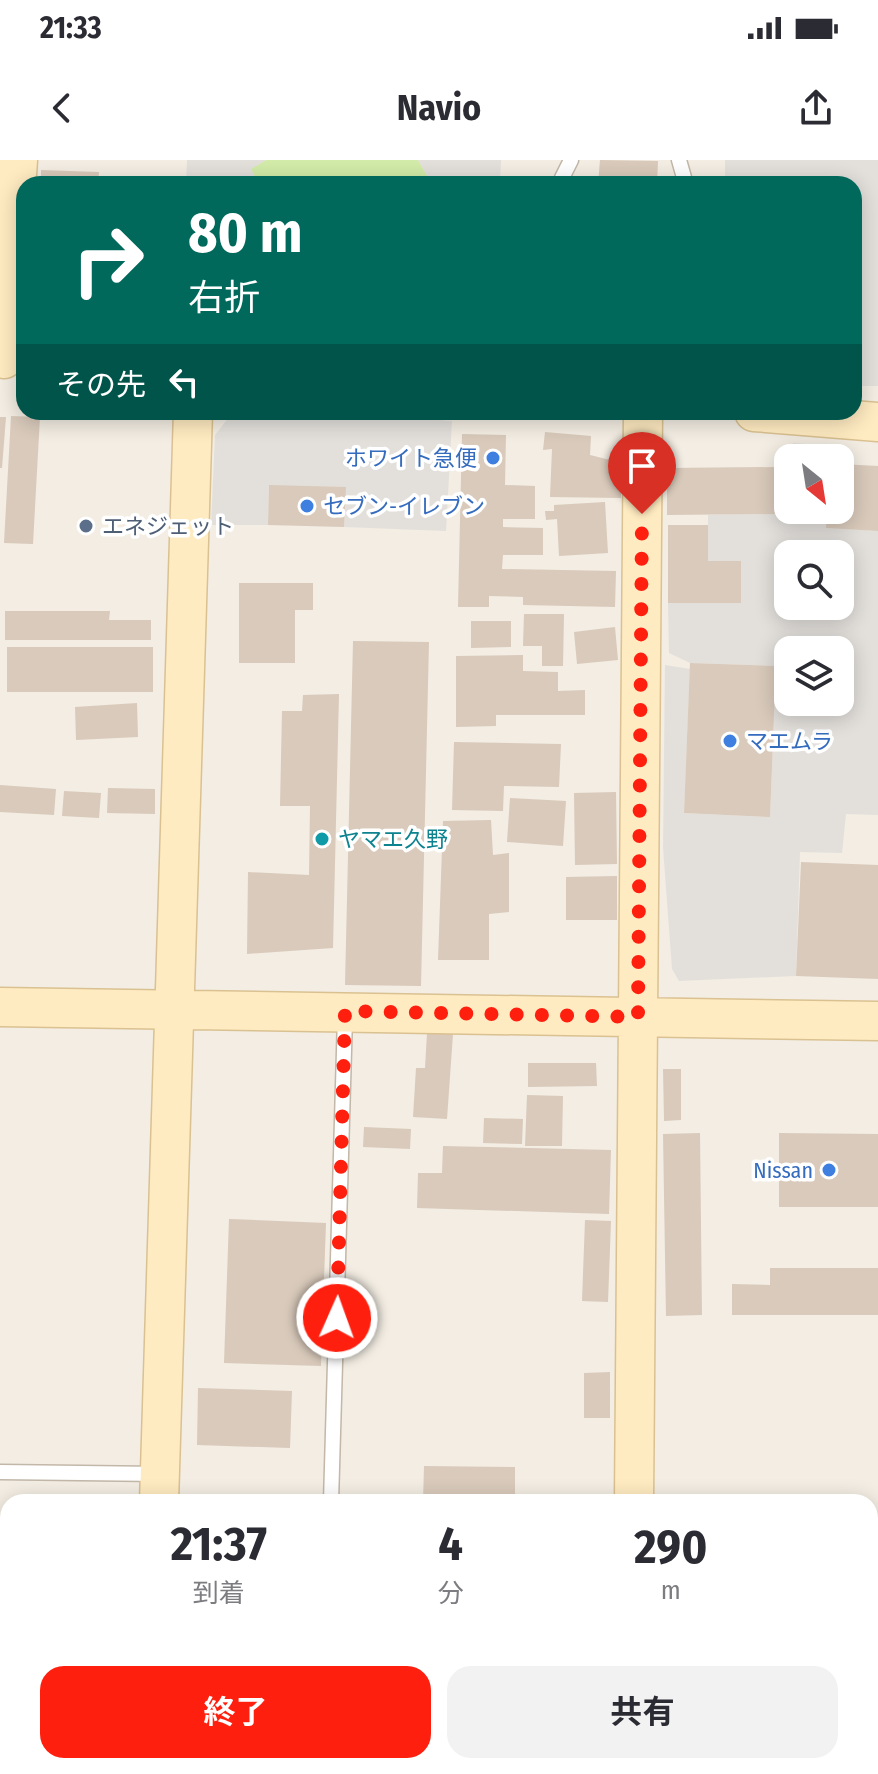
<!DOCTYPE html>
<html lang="ja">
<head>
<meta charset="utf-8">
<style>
  body { margin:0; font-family:"Fira Sans Condensed","Noto Sans JP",sans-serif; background:#f2f2f3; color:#2b2b33; height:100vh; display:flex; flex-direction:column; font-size:30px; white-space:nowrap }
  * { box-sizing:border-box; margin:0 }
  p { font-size:26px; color:#7c7c81 }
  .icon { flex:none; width:44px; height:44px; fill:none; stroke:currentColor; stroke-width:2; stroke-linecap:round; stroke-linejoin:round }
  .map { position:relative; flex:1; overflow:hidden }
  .sheet { position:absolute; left:0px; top:1334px; width:878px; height:280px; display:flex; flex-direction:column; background:#fff; border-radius:24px 24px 0 0; box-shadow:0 4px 20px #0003 }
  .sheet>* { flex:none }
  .guide { position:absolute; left:16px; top:16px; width:846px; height:244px; border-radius:24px; box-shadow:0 4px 20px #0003; background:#00695c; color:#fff; overflow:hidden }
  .needle { width:52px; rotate:150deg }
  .buttons { position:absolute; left:774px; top:284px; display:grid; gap:16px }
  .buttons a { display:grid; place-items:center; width:80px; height:80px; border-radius:16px; background:#fff; box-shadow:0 4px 20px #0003; font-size:40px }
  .pin { position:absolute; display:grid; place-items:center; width:68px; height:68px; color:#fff; margin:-82px -34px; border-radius:50% 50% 50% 0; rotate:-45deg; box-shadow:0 0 8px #0007 }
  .pin .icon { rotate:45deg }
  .me { position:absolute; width:88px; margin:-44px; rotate:2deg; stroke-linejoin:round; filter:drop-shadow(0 0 6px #0008) }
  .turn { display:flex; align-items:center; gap:28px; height:168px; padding:0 40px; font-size:36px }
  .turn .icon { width:104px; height:104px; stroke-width:2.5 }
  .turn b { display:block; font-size:56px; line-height:68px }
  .then { display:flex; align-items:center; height:76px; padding:0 40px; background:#0003; gap:16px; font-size:30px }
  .eta { display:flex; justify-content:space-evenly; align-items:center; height:136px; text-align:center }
  .eta b { font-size:48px; font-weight:700; line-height:56px }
  .cta { display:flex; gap:16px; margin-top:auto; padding:16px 40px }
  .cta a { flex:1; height:92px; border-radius:24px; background:#ff1f0e; color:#fff; font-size:32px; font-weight:700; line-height:92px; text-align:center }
  .cta a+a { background:#f2f2f3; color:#2b2b33 }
  .status { display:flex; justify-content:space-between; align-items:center; height:56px; padding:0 40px; background:#fff; direction:ltr }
  .status svg { height:22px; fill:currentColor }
  header { display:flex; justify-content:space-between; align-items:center; height:104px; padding:0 40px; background:#fff; font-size:36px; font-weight:700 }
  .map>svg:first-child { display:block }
  .green { fill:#d2eba8 }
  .parking { fill:#e3e0dc; fill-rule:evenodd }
  .building { fill:#d9cabb }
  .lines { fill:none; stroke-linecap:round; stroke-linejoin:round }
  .lane-casing { stroke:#c2b7a8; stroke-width:17 }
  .secondary-casing { stroke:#dac191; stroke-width:41 }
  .lane { stroke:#fff; stroke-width:14 }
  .secondary { stroke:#ffebc1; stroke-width:38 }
  .route { stroke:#ff1f0e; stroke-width:14; stroke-dasharray:0 25.2 }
  .shop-dot { fill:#3f7fe0; stroke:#fff; stroke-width:3 }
  .service-dot { fill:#5c6f8a; stroke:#fff; stroke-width:3 }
  .culture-dot { fill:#0f9aa8; stroke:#fff; stroke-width:3 }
  .labels { text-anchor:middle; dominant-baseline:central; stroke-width:7; stroke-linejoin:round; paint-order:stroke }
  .shop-label { font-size:22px; fill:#366cbe; stroke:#fff; text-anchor:end }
  .service-label { font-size:22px; fill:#4e5e75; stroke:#fff; text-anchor:start }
  .culture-label { font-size:22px; fill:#0d838f; stroke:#fff; text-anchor:start }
</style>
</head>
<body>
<div class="status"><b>21:33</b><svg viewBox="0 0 49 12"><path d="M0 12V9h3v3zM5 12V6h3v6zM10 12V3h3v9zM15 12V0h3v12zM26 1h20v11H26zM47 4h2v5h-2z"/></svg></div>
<header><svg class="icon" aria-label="back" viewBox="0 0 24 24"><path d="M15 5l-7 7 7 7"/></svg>Navio<svg class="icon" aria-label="share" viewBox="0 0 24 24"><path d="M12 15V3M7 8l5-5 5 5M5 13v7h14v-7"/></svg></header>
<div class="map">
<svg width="878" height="1614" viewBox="0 0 878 1614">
  <rect width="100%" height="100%" fill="#f3ede3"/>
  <path class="green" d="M 266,0 L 418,0 L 432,24 L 259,24 L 250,9 Z"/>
  <path class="parking" d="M 187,0 L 266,0 L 251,9 L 259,24 L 186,24 Z
    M 418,0 L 501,0 L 500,24 L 432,24 Z
    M 725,0 L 878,0 L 878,226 L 854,226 L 854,24 L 725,24 Z
    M 233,252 L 353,252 L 452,261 L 446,371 L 344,367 L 345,328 L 269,326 L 268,365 L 211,365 L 215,275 Z
    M 793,283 L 830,286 L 830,298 L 792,298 Z
    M 788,343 L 788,350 L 827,350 L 827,368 L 878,371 L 878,655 L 846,654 L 842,693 L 800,692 L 796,816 L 679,821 L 672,809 L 663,688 L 665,505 L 690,509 L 684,653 L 770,657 L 776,506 L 690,503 L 669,493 L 668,443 L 741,443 L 741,401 L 708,401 L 708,355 L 787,353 ZM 788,394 L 840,394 L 840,446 L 788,446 ZM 788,490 L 840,490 L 840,542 L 788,542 Z
    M 870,1513 L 878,1513 L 878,1578 L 870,1578 Z"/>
  <path class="building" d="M 600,0 L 658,1 L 657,24 L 598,24 Z
    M 41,10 L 99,12 L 98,24 L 41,24 Z
    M 11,256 L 40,257 L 33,384 L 4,383 Z
    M 0,257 L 6,257 L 2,308 L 0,308 Z
    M 545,272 L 591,276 L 590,295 L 610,300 L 621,313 L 621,338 L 550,337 L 552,289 L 543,290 Z
    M 462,274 L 506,275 L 505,325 L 535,326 L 535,359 L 503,359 L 503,367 L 543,368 L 543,395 L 503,395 L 502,409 L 616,411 L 615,447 L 523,445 L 523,437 L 489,436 L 489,447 L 458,447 Z
    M 840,304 L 878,306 L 878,371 L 826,368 L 827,350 L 840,350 Z
    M 776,307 L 776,354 L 667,355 L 667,308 Z
    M 269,325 L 346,327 L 344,367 L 268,365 Z
    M 605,342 L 608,393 L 559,396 L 557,359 L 546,360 L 545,351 L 554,351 L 554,345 Z
    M 668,365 L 708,365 L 708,401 L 741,401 L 741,443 L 668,443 Z
    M 239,423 L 313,423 L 313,450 L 295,450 L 295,503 L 239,503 Z
    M 5,451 L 110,451 L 109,460 L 151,460 L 151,480 L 5,480 Z
    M 524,454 L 564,454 L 563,506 L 542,506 L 542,486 L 523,486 Z
    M 471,461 L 511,461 L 511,487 L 471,488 Z
    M 615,467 L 618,500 L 577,504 L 574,472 Z
    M 353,481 L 429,482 L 421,826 L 345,825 Z
    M 7,487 L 153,487 L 153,532 L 7,532 Z
    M 523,495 L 523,511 L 558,512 L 558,531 L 585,530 L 585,555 L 496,555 L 496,566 L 456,567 L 456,496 Z
    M 690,503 L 776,506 L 770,657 L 684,653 Z
    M 339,534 L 333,788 L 247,794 L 248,712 L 309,715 L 310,646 L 280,646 L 282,551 L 302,551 L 303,535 Z
    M 137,543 L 138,577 L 76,580 L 75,547 Z
    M 454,582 L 561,584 L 559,627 L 504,626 L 503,651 L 452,650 Z
    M 0,625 L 56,629 L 54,655 L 0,652 Z
    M 108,628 L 155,629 L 155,654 L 107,653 Z
    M 64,631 L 101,633 L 99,658 L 62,656 Z
    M 616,632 L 617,704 L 575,705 L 574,633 Z
    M 510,638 L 566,641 L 563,686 L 507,682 Z
    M 491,660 L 493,695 L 509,693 L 509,752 L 489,754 L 489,800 L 438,800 L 443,661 Z
    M 801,702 L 878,705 L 878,819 L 796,816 Z
    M 617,716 L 617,760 L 566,760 L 566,717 Z
    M 427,873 L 453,874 L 447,959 L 413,957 L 416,908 L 425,908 Z
    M 528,903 L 596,903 L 597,926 L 528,927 Z
    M 663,909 L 681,909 L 681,960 L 664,961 Z
    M 527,935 L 563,936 L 562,986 L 525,986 Z
    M 484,958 L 523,959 L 522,984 L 483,983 Z
    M 364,967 L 411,969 L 410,989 L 363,987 Z
    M 700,973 L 702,1155 L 666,1156 L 663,974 Z
    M 779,973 L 878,974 L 878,1047 L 779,1047 Z
    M 443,986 L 611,990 L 609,1054 L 417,1048 L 418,1013 L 442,1013 Z
    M 229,1059 L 326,1063 L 321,1206 L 224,1203 Z
    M 585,1060 L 611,1061 L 608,1142 L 582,1141 Z
    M 770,1108 L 878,1108 L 878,1155 L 732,1155 L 732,1124 L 770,1125 Z
    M 610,1212 L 610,1258 L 584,1258 L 584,1213 Z
    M 198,1228 L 292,1231 L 290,1288 L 197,1285 Z
    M 424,1306 L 515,1307 L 515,1336 L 608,1337 L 608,1342 L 423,1342 Z
    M 0,1377 L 8,1377 L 8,1441 L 0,1440 Z
    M 870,1450 L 878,1450 L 878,1513 L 870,1513 Z
    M 0,1488 L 8,1489 L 8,1561 L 0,1561 Z"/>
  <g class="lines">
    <defs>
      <path id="lane" d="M 679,0 L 685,21
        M 561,24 L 562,18 L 571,0
        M 0,1312 L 160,1314
        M 331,1342 L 345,856"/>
      <path id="secondary" d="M 4,199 L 18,0
        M 754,252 L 878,262
        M 0,847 L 878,861
        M 159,1342 L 193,252
        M 634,1342 L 643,252
        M 0,1590 L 8,1590
        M 870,1602 L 878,1602
        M 149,1614 L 149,1606
        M 632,1614 L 632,1606"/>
    </defs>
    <use href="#lane" class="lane-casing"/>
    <use href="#secondary" class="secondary-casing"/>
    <use href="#lane" class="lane"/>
    <use href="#secondary" class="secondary"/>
  </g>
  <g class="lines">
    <path class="route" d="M 337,1158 L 345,851 L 638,857 L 642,354"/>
  </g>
  <g class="shop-dot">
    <circle cx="493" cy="298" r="8"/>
    <circle cx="307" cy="346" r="8"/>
    <circle cx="730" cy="581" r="8"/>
    <circle cx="829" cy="1010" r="8"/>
  </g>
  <circle class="service-dot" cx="86" cy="366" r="8"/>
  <circle class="culture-dot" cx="322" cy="679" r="8"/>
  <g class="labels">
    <g class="shop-label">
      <text x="477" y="298">ホワイト急便</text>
      <text x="323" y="346" text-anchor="start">セブン-イレブン</text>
      <text x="746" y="581" text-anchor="start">マエムラ</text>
      <text x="813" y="1010">Nissan</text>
    </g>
    <g class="service-label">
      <text x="102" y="366">エネジェット</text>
    </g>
    <g class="culture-label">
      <text x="338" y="679">ヤマエ久野</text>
    </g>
  </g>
</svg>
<div class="buttons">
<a><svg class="needle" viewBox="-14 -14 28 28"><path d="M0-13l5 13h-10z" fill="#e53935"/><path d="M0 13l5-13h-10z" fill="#7c7c81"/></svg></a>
<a><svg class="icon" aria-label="search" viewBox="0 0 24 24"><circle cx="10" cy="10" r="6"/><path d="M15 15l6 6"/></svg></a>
<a><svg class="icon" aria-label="layers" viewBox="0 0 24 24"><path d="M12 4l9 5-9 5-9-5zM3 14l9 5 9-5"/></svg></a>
</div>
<div class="pin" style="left:642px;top:354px;background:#d93025"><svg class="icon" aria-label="arrive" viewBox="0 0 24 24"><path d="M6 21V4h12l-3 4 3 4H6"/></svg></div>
<svg class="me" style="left:337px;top:1158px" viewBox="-20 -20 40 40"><circle r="17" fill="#ff1f0e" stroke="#fff" stroke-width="3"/><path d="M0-11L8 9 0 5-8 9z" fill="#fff"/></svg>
<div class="guide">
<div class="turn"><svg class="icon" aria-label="right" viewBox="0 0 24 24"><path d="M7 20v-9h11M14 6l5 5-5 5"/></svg><div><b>80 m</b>右折</div></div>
<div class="then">その先<svg class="icon" aria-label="left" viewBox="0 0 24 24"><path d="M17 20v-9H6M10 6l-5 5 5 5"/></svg></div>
</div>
<section class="sheet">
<div class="eta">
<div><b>21:37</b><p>到着</p></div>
<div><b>4</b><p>分</p></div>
<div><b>290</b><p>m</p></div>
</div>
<div class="cta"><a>終了</a><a>共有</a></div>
</section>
</div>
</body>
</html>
